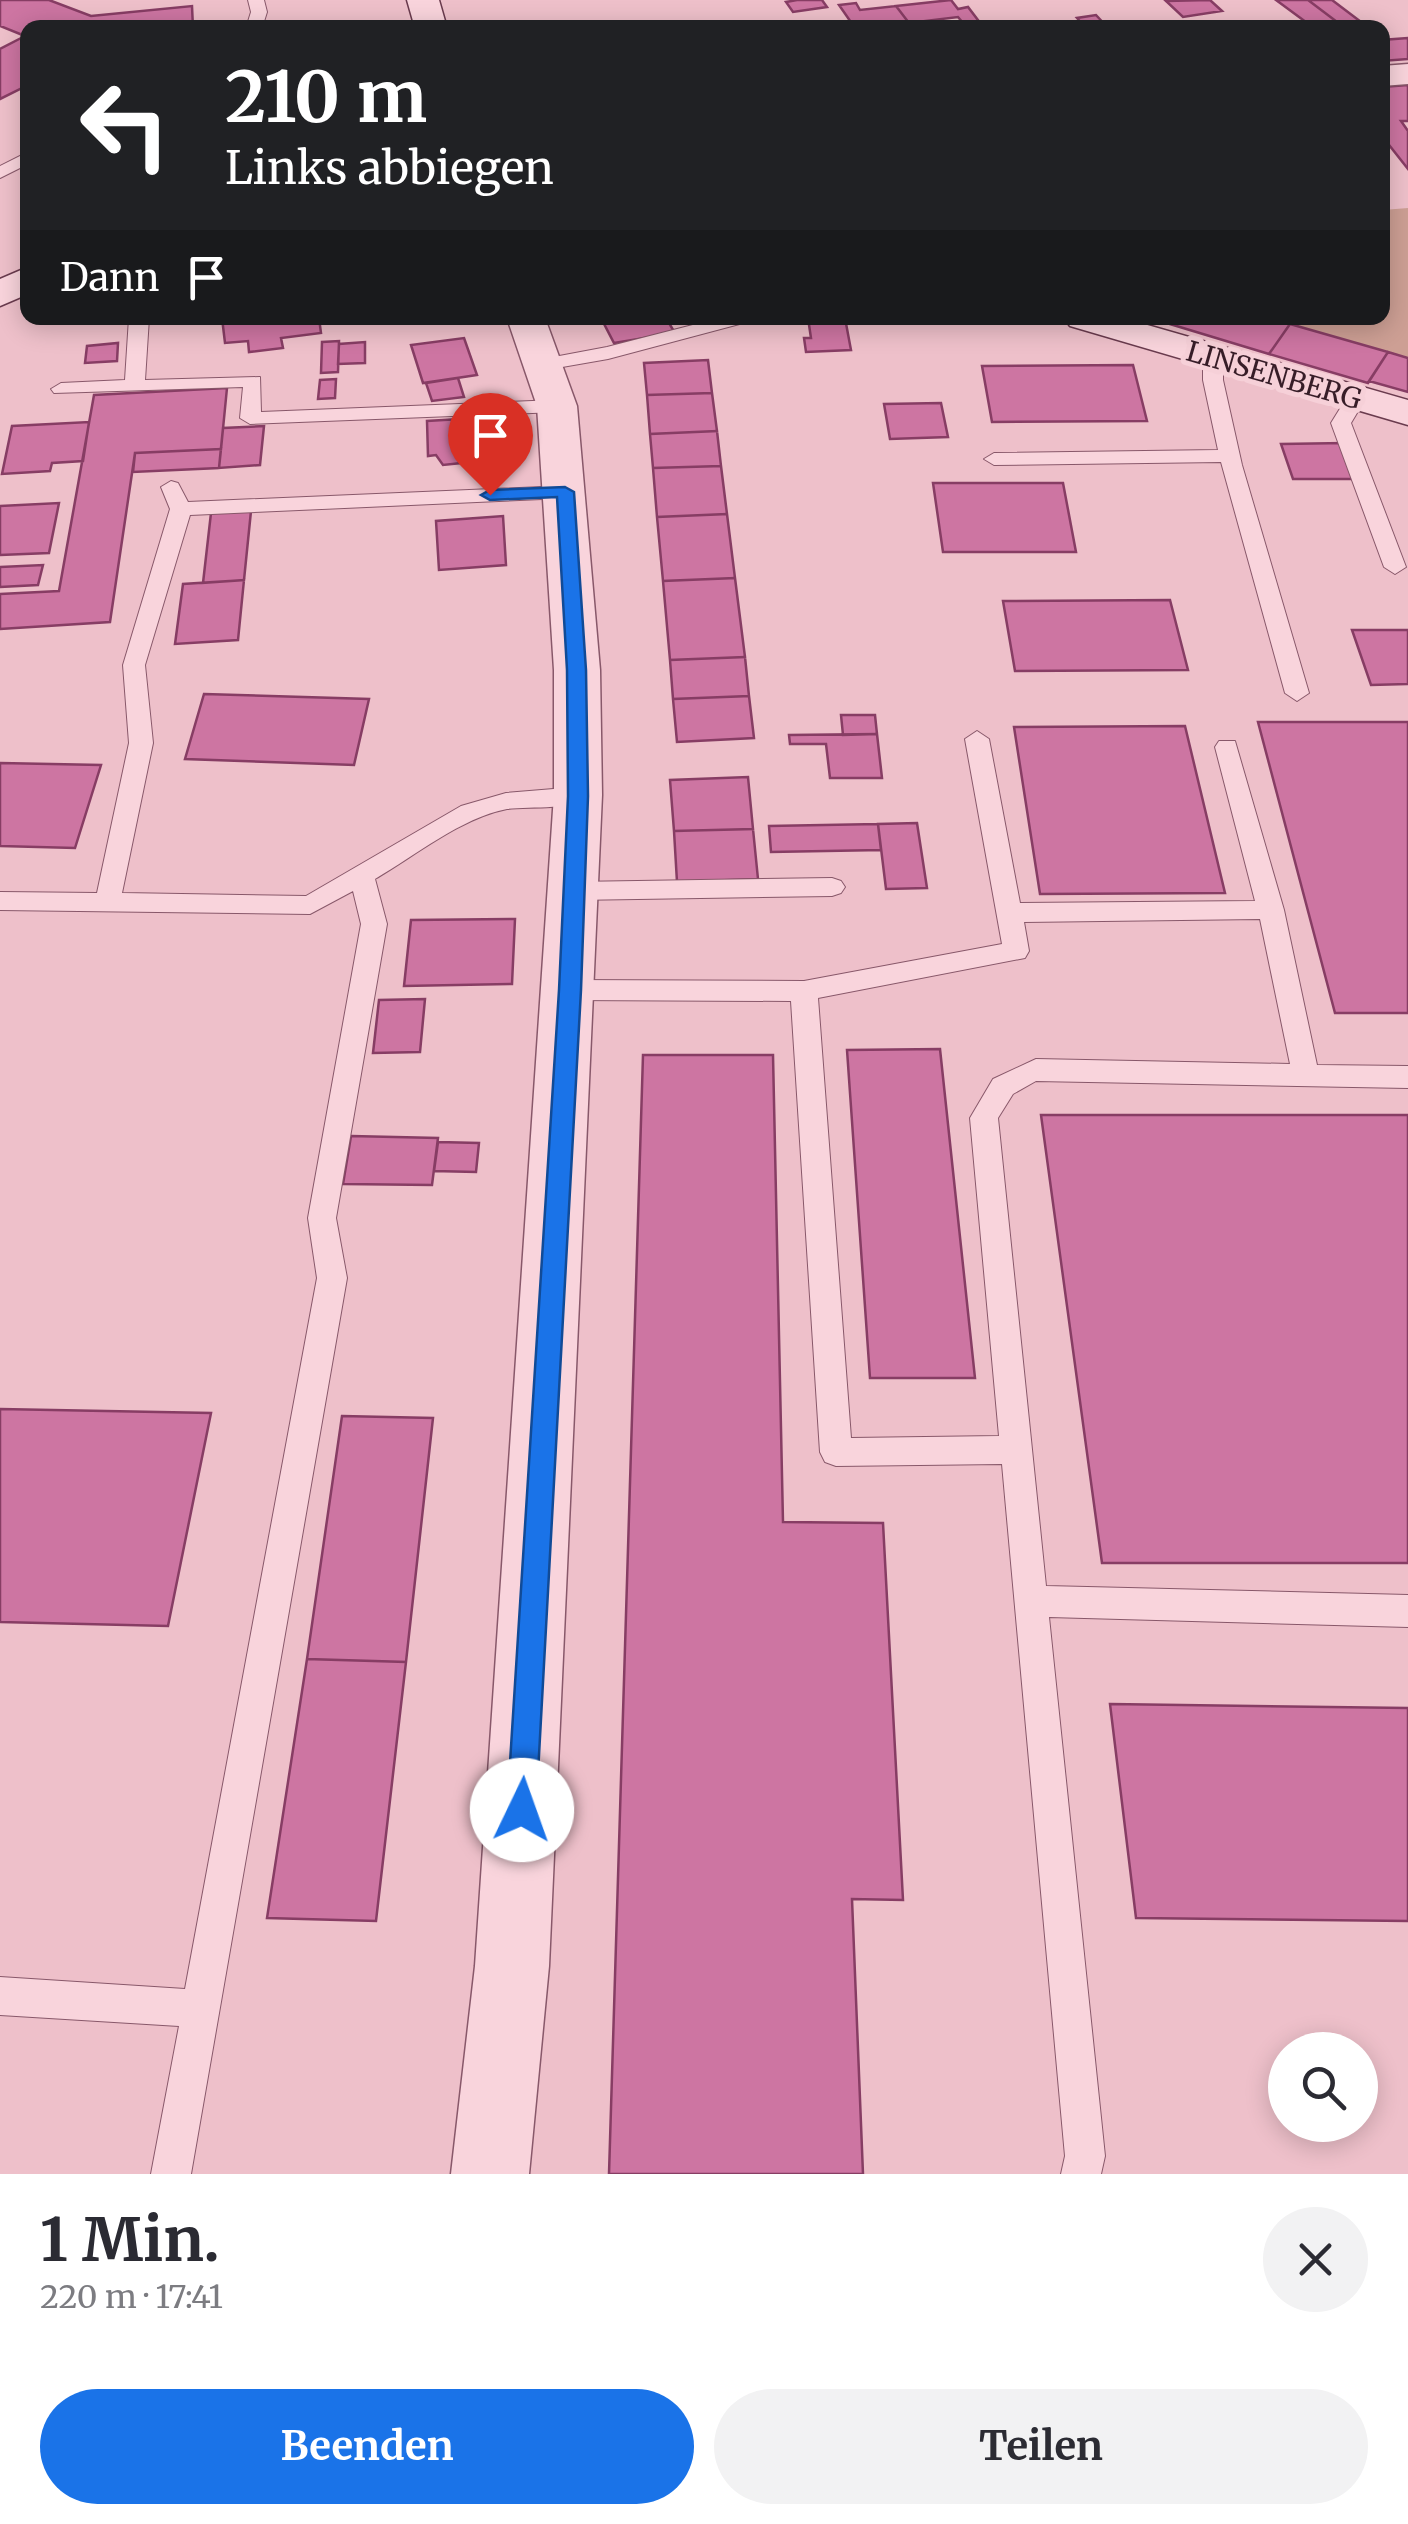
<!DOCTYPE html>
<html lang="de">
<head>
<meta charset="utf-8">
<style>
  body { margin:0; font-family:Merriweather,serif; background:#f2f2f3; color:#2b2b33; height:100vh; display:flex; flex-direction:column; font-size:38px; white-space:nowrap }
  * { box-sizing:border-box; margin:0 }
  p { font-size:32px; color:#7c7c81 }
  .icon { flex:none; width:55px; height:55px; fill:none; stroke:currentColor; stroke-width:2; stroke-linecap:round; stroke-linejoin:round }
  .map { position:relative; height:2174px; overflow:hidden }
  .details { display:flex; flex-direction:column; background:#fff; flex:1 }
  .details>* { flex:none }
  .top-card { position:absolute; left:20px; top:20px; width:1370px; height:305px; border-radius:20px; box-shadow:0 5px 25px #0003; background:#202124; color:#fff; overflow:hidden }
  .tools { position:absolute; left:1268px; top:2032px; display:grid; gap:20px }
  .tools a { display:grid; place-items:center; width:110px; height:110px; border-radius:50%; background:#fff; box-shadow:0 5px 25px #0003; font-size:50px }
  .pin { position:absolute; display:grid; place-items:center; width:85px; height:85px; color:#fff; margin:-102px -42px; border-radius:50% 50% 50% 0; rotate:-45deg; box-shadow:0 0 10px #0007 }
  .pin .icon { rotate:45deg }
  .me { position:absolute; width:110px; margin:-55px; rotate:3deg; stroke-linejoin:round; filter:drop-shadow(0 0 8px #0008) }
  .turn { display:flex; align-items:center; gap:35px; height:210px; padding:0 40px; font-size:45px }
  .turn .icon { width:130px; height:130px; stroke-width:2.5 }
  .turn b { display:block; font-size:70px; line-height:85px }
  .then { display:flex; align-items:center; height:95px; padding:0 40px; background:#0003; gap:20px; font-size:38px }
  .round { display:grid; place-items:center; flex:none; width:105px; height:105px; border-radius:52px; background:#f2f2f3 }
  .summary { display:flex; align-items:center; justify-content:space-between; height:170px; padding:0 40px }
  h1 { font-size:60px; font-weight:700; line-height:75px }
  .button { display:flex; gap:20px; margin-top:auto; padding:20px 40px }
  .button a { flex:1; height:115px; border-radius:60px; background:#1a73e8; color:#fff; font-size:40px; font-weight:700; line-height:115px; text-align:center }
  .button a+a { background:#f2f2f3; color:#2b2b33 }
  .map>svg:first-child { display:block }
  .green { fill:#cd9f94 }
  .building { fill:#cd75a2; stroke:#873d64; stroke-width:2.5 }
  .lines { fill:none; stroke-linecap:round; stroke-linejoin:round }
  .lane-casing { stroke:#88586a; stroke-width:2 }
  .street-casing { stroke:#88586a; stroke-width:3 }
  .secondary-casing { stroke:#6a3b4e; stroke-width:3 }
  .lane { fill:#f9d4dc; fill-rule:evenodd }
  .street { fill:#f9d4dc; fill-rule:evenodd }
  .secondary { fill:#f9d4dc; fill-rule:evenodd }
  .route { fill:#1a73e8; stroke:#114b97; stroke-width:2.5 }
  .labels { text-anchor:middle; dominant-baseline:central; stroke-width:10; stroke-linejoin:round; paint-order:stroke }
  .far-street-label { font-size:28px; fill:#371d28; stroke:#f6d0d8 }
</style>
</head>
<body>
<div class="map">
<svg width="1408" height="2174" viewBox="0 0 1408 2174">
  <rect width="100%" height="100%" fill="#eec0ca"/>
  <path class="green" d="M 1408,208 L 1408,358 L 1268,318 L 1382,318 L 1383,210 Z"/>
  <path class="building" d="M 0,0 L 49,0 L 91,16 L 192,6 L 193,28 L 28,28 L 28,85 L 0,99 L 0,49 L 25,36 L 0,26 Z
    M 797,0 L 822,0 L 827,7 L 793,12 L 786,2 Z
    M 951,0 L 958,9 L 968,7 L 984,28 L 954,28 L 952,24 L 963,23 L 958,17 L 909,23 L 896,6 Z
    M 1210,0 L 1222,11 L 1183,17 L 1166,1 Z
    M 1276,0 L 1308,0 L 1345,28 L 1314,28 Z
    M 1308,0 L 1332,0 L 1369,28 L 1345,28 Z
    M 856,3 L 860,10 L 896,6 L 909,23 L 855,28 L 839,5 Z
    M 1096,15 L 1108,28 L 1086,28 L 1077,18 Z
    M 1408,38 L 1408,59 L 1382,61 L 1382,40 Z
    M 1408,85 L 1408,121 L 1401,121 L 1408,131 L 1408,169 L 1382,136 L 1382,87 Z
    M 222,318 L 319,318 L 321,333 L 281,338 L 283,348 L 249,352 L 248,341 L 225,343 Z
    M 601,318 L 666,318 L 675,333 L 614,343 Z
    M 808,318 L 845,318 L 851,350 L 806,352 L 804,338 L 811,338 Z
    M 1150,318 L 1268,318 L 1290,324 L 1269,354 Z
    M 1290,324 L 1388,352 L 1368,383 L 1269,354 Z
    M 464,338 L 477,375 L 423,383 L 411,345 Z
    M 339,341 L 338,372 L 321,373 L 322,342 Z
    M 365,342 L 365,363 L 338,364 L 339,344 Z
    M 118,343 L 117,361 L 85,363 L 87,346 Z
    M 1388,352 L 1408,358 L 1408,392 L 1369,381 Z
    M 708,360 L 712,393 L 647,395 L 644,363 Z
    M 1133,365 L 1147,421 L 992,422 L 982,366 Z
    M 458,378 L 464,397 L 432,401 L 426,383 Z
    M 336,379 L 335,398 L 318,399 L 320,380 Z
    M 227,388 L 221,449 L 135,453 L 110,622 L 0,629 L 0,594 L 59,591 L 94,395 Z
    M 712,393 L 717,431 L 650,434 L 647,395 Z
    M 941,403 L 948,437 L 890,439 L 884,404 Z
    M 494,417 L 497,452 L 476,453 L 471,462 L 443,465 L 436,455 L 428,456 L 427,421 Z
    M 89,422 L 83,461 L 52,463 L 50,471 L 2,474 L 12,426 Z
    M 264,426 L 260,465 L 219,468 L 223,428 Z
    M 717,431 L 721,466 L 653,468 L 650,434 Z
    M 1345,443 L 1357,479 L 1293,479 L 1281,444 Z
    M 221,449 L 219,468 L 133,472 L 135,453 Z
    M 721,466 L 727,514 L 657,517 L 653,468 Z
    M 933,483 L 1063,483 L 1076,552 L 943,552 Z
    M 59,503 L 49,553 L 0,555 L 0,506 Z
    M 251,511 L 244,580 L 203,583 L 211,513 Z
    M 727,514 L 735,578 L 663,581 L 657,517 Z
    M 503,516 L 506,565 L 439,570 L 436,521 Z
    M 43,565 L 38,585 L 0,587 L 0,567 Z
    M 735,578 L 745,657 L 670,660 L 663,581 Z
    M 244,580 L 238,640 L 175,644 L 183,584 Z
    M 1170,600 L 1188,670 L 1015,671 L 1003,601 Z
    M 1352,630 L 1408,630 L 1408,684 L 1371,685 Z
    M 745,657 L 749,696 L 673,699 L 670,660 Z
    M 204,694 L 369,699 L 354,765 L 185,759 Z
    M 749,696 L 754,738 L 677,742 L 673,699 Z
    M 841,715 L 875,715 L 877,734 L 843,735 Z
    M 1258,722 L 1408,722 L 1408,1013 L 1335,1013 Z
    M 1185,726 L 1225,893 L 1040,894 L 1014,727 Z
    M 877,734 L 882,778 L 830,778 L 826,744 L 790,744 L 789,735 Z
    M 0,763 L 101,765 L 75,848 L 0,846 Z
    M 748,777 L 753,829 L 674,831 L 670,780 Z
    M 917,823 L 927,888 L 886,889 L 878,824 Z
    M 878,824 L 881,850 L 771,852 L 769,826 Z
    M 753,829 L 758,879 L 677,882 L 674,831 Z
    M 515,919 L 512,984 L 404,986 L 411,920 Z
    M 425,999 L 420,1052 L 373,1053 L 379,1000 Z
    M 940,1049 L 975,1378 L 870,1378 L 847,1050 Z
    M 643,1055 L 773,1055 L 783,1522 L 883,1523 L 903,1900 L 852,1899 L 863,2174 L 609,2174 Z
    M 1041,1115 L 1408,1115 L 1408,1563 L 1102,1563 Z
    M 351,1136 L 438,1138 L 432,1185 L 343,1184 Z
    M 438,1142 L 479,1143 L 476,1172 L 434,1171 Z
    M 0,1409 L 211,1413 L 168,1626 L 0,1622 Z
    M 342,1416 L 433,1418 L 406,1662 L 307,1659 Z
    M 307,1659 L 406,1662 L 376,1921 L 267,1918 Z
    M 1110,1704 L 1408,1708 L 1408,1921 L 1136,1918 Z"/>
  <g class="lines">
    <defs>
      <path id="lane" d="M 248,0 L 264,0 L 267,12 L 262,28 L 246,28 L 251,12 Z
        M 28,152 L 28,164 L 0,178 L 0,166 Z
        M 129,318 L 149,318 L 145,380 L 260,377 L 261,412 L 557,400 L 567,406 L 557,412 L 250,424 L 240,418 L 243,387 L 54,393 L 51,389 L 61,383 L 125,380 Z
        M 720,318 L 750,318 L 747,322 L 608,359 L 545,370 L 535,364 L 538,360 L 607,347 Z
        M 1213,353 L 1223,359 L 1223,380 L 1242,465 L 1309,693 L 1297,701 L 1285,693 L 1221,462 L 994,465 L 984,459 L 994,453 L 1218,450 L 1203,380 L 1203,359 Z
        M 1356,392 L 1366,398 L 1351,423 L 1406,567 L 1395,574 L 1384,567 L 1331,423 L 1349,394 Z
        M 171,481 L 178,483 L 188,502 L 565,486 L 575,492 L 565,498 L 190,515 L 145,665 L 153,743 L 122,893 L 306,896 L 461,806 L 506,793 L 578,787 L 590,795 C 579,811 528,806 507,809 C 461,818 416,855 375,879 L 387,924 L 336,1218 L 347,1278 L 191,2174 L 151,2174 L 179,2026 L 0,2015 L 0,1977 L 185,1989 L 317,1278 L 308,1218 L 361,924 L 353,891 L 310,914 L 0,910 L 0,892 L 97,893 L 129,743 L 123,665 L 170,509 L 161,487 Z
        M 977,731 L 989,739 L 1020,903 L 1255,901 L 1215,747 L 1219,741 L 1235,741 L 1284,910 L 1317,1065 L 1408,1066 L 1408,1088 L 1036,1081 L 1013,1094 L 998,1118 L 1046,1586 L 1408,1595 L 1408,1627 L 1049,1617 L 1105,2156 L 1101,2174 L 1061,2174 L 1065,2156 L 1002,1464 L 836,1466 L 825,1462 L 820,1452 L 791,1001 L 570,1000 L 561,997 L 557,990 L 561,983 L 570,980 L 804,981 L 1002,944 L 965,739 ZM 1260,919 L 1290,1064 L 1036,1059 L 993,1079 L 970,1118 L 999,1436 L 851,1438 L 818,998 L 1025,958 L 1029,951 L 1024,922 Z
        M 832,878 L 841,881 L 845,887 L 841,893 L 832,896 L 574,900 L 565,898 L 561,891 L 565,884 L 574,882 Z"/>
      <path id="street" d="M 1408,64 L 1408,84 L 1382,86 L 1382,66 Z
        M 507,318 L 545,318 L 577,406 L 600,670 L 602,795 L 549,1966 L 529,2174 L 451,2174 L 475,1966 L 554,795 L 554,670 L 537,406 Z"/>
      <path id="secondary" d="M 407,0 L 439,0 L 447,28 L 415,28 Z
        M 28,267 L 28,294 L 0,306 L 0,279 Z
        M 1064,318 L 1123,318 L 1408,400 L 1408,425 L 1070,326 Z"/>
    </defs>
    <use href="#lane" class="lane-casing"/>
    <use href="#street" class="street-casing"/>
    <use href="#secondary" class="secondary-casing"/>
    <use href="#lane" class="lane"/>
    <use href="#street" class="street"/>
    <use href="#secondary" class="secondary"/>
  </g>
  <path class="route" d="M 565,487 L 574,492 L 586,670 L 588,796 L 581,990 L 536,1810 L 532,1821 L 522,1825 L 511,1821 L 507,1810 L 559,990 L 568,796 L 567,670 L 557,497 L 490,500 L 481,495 L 490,490 Z"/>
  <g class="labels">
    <g class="far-street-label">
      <text transform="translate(1274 375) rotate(16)">LINSENBERG</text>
    </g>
  </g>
</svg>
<div class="tools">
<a><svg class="icon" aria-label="search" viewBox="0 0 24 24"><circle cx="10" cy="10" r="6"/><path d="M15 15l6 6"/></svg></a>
</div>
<div class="pin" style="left:490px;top:495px;background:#d93025"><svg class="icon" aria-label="arrive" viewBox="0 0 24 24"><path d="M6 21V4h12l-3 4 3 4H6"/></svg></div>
<svg class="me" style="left:522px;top:1810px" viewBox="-20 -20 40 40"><circle r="19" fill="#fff"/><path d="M0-13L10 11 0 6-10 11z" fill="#1a73e8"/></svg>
<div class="top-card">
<div class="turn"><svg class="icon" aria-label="left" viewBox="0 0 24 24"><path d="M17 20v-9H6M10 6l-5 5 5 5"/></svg><div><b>210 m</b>Links abbiegen</div></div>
<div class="then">Dann<svg class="icon" aria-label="arrive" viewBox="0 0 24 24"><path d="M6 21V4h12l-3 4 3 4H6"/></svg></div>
</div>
</div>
<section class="details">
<div class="summary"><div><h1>1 Min.</h1><p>220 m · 17:41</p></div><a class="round"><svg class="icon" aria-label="close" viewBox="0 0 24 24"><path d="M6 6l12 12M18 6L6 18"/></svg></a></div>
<div class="button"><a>Beenden</a><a>Teilen</a></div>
</section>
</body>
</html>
